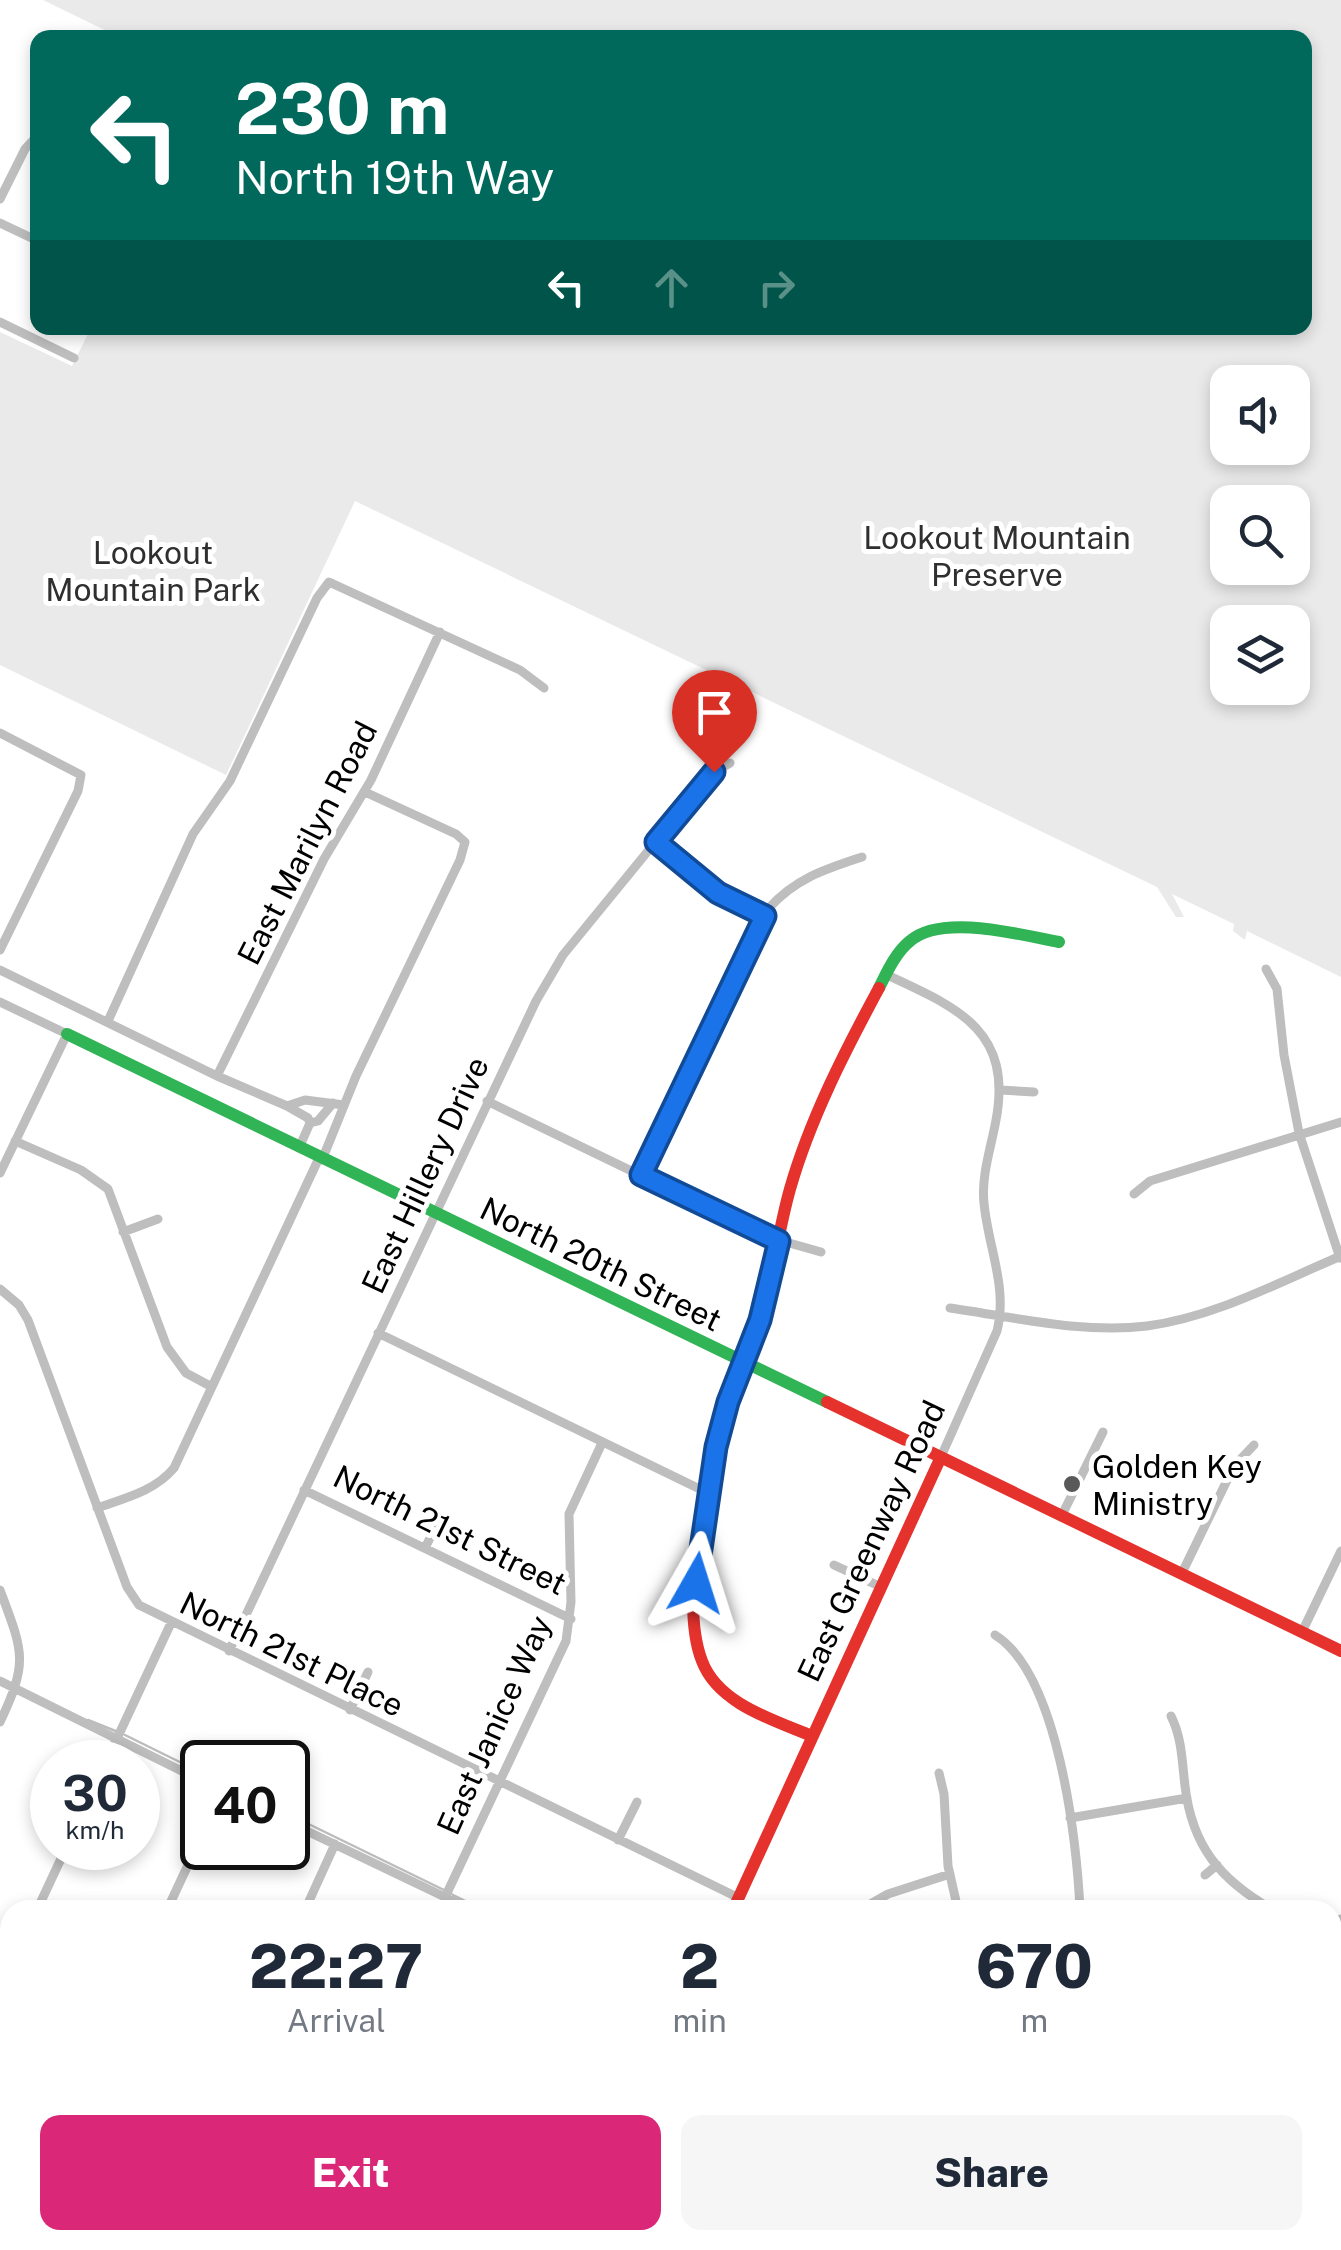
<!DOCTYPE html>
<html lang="en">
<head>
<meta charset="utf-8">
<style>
  body { margin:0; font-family:"Public Sans",sans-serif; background:#f6f6f7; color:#1f2937; height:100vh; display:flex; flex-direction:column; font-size:38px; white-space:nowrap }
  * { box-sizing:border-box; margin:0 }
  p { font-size:32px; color:#747a83 }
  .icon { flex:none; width:55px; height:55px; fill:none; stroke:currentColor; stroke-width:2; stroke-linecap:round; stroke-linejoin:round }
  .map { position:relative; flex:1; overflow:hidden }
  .side { position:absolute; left:0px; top:1900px; width:1342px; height:350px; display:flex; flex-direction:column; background:#fff; border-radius:30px 30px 0 0; box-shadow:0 5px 15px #0003 }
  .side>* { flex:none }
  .top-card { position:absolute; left:30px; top:30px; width:1282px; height:305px; border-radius:20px; box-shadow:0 5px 15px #0003; background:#00695c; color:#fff; overflow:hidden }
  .fabs { position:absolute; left:1210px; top:365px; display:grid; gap:20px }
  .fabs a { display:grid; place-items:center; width:100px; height:100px; border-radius:20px; background:#fff; box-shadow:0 5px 15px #0003; font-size:50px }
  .speed { position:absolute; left:30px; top:1740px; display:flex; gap:20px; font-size:50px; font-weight:700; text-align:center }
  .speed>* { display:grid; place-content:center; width:130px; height:130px; border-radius:50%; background:#fff; box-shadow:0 5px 15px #0003; line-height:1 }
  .speed small { font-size:25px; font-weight:400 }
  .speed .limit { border:5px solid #111; border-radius:15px; background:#fff; color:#111 }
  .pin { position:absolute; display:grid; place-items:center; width:85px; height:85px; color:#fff; margin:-102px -42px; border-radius:50% 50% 50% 0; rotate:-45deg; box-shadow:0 0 10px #0007 }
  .pin .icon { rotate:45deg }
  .me { position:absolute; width:110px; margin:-55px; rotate:6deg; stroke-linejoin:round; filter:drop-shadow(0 0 8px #0008) }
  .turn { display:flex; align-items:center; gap:35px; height:210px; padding:0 40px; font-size:45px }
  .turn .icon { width:130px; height:130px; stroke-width:2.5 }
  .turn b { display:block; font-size:70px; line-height:85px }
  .lanes { display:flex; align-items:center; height:95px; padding:0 40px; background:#0003; justify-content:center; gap:50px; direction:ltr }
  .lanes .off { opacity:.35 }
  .eta { display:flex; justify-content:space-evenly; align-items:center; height:170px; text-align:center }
  .eta b { font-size:60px; font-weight:800; line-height:70px }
  .cta { display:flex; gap:20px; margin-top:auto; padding:20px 40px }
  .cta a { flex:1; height:115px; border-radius:20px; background:#db2777; color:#fff; font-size:40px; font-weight:800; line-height:115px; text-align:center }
  .cta a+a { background:#f6f6f7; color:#1f2937 }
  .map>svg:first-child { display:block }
  .green { fill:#eaeaea; fill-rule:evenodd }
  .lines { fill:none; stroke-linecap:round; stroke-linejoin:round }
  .stream { stroke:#bcbcbc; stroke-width:2.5 }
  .street { stroke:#bebebe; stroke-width:9 }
  .fast { stroke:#30b455; stroke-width:12 }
  .jam { stroke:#e5322d; stroke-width:12 }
  .route-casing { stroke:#114b97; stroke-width:25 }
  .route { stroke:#1a73e8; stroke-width:18 }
  .poi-dot { fill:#595959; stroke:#fff; stroke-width:4 }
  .labels { text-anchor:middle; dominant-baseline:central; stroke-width:10; stroke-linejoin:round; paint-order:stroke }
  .park-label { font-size:32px; fill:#2f2f2f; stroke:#fff }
  .street-label { font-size:32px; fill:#000; stroke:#fff }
  .poi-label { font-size:32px; fill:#000; stroke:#fff; text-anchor:start }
</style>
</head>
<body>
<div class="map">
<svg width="1341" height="2250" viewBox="0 0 1341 2250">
  <rect width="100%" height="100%" fill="#fff"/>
  <path class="green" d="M 43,0 L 1341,0 L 1341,977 L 1247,931 L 1245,940 L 1233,931 L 1234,924 L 1172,894 L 1184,917 L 1176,917 L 1157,887 L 355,501 L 226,775 L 0,665 L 0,332 L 72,366 L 91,328 L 1305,328 L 1305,38 L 121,38 ZM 1228,382 L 1292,382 L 1292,448 L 1228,448 ZM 1228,502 L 1292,502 L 1292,568 L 1228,568 ZM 1228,622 L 1292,622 L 1292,688 L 1228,688 Z"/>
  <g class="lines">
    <path class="stream" d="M 88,1720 L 118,1732
      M 125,1735 L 202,1773
      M 288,1814 L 444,1890
      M 451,1894 L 484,1910
      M 1086,2250 L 1092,2240"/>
    <path class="street" d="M 0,199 L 25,149 L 38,135
      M 0,223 L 38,241
      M 0,322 L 74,358
      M 0,733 L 81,775 L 78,791 L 0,950
      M 655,842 L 719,893 L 765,916
      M 1266,969 L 1277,989 L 1284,1055 L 1299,1133 L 1340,1258
      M 0,970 L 217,1076 L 287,1106 L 305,1100 L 344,1105
      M 885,974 C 956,1007 1013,1029 996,1120 C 991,1148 981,1176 984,1203 C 988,1247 1008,1287 997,1331 L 940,1459
      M 0,1002 L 67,1034 L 0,1173
      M 108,1021 L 193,834 L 230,781 L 317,598 L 329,582 L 520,670 L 544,688
      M 217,1076 L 324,859 L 371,780 L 440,632
      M 1000,1090 L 1034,1092
      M 487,1101 L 768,1237 L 821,1252
      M 287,1106 L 308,1118 L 310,1123 L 299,1148
      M 310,1123 L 318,1121 L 333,1103
      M 15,1141 L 81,1170 L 108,1189 L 167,1347 L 186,1373 L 212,1387
      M 322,1160 L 356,1076 L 460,860 L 465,842 L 456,834 L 365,792
      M 641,1175 L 769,908 C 796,878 826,869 862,857
      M 1134,1194 L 1150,1181 L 1341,1122
      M 123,1232 L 158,1219
      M 0,1289 L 19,1305 L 28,1320 L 127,1587 L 139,1605 L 739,1898
      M 950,1308 C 1013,1317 1083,1334 1147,1326 C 1215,1317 1279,1282 1341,1256
      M 378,1333 L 708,1493
      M 304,1490 L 571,1619
      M 97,1508 C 125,1498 155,1491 174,1468 L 319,1158
      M 1061,1517 L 1103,1432
      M 425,1548 L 440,1518
      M 834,1565 L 881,1587
      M 1181,1575 L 1234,1466 L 1254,1445
      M 0,1590 C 23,1652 29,1661 0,1722
      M 1302,1632 L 1341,1551
      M 995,1635 C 1058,1674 1077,1840 1080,1910
      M 229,1651 L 536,1001 L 563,955 L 693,796 L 714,772 L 730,763
      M 0,1681 L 202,1781
      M 350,1710 L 368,1672
      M 1171,1716 C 1182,1738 1182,1761 1185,1786 C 1192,1846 1220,1880 1273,1910
      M 106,1762 L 171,1623
      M 939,1773 L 944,1794 L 948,1866 L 958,1910
      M 1070,1818 L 1187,1798
      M 288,1822 L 472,1910
      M 618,1840 L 637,1802
      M 1205,1875 L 1217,1865
      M 37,1910 L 66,1848
      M 167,1910 L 202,1835
      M 305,1910 L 335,1844
      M 439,1910 L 566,1641 L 571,1602 L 569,1514 L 602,1443
      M 860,1910 L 888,1894 L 950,1874
      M 1332,1928 L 1341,1919
      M 0,1988 L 10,1967
      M 1332,2107 L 1341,2096
      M 1332,2109 L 1341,2118
      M 0,2155 L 10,2160
      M 172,2240 L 192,2250
      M 759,2240 L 763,2250
      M 879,2240 L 888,2250
      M 13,2250 L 18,2240
      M 280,2250 L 284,2240
      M 422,2250 L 427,2240
      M 1205,2250 L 1215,2240"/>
    <path class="fast" d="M 879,988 C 887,972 896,952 910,941 C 942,913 1021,935 1059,942
      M 67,1034 L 827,1402"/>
    <path class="jam" d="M 827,1402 L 1341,1651
      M 812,1736 C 774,1720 718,1704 702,1661 C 678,1600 708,1462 729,1400 C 737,1376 750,1354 757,1329 C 772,1284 777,1235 790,1189 C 810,1119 845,1051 879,988
      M 733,1910 L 940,1459
      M 577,2250 L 582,2240"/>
  </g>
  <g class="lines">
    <defs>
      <path id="route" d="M 696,1583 L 716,1447 L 728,1402 L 760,1320 L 779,1241 L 641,1175 L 765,916 L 718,893 L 656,842 L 714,772"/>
    </defs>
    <use href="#route" class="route-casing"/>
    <use href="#route" class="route"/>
  </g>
  <circle class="poi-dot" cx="1072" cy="1484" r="10"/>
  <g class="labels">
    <g class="park-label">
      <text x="997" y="537">Lookout Mountain<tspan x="997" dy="37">Preserve</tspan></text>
      <text x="153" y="552">Lookout<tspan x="153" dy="37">Mountain Park</tspan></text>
    </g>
    <g class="street-label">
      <text transform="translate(307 843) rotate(-63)">East Marilyn Road</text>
      <text transform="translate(425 1175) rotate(-65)">East Hillery Drive</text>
      <text transform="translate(601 1264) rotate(26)">North 20th Street</text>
      <text transform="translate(450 1530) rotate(26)">North 21st Street</text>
      <text transform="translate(871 1541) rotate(-65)">East Greenway Road</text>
      <text transform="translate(292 1654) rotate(26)">North 21st Place</text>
      <text transform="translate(494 1725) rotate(-66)">East Janice Way</text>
    </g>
    <g class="poi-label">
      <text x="1092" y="1466">Golden Key<tspan x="1092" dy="37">Ministry</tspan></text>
    </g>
  </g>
</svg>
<div class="fabs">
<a><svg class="icon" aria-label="sound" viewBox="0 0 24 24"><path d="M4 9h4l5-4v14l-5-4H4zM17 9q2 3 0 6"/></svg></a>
<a><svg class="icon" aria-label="search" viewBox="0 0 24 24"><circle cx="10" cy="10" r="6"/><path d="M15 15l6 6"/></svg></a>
<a><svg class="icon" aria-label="layers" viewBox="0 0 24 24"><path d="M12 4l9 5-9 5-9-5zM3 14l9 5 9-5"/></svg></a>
</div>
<div class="speed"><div>30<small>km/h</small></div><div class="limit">40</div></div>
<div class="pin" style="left:714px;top:772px;background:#d93025"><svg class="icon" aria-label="arrive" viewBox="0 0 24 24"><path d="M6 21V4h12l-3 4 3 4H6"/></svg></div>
<svg class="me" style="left:696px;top:1583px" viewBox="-20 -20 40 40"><path d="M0-17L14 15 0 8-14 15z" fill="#1a73e8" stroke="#fff" stroke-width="4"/></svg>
<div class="top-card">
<div class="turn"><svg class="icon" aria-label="left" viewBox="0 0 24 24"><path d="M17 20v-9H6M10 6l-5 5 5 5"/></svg><div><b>230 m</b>North 19th Way</div></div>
<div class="lanes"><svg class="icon" aria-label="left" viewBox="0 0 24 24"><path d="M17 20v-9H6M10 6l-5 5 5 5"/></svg><svg class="icon off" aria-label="ahead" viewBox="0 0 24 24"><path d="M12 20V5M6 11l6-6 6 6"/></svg><svg class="icon off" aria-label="right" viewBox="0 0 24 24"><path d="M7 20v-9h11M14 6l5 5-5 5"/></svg></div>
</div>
<section class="side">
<div class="eta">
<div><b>22:27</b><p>Arrival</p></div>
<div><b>2</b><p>min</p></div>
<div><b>670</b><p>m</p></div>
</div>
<div class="cta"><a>Exit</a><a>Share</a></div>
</section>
</div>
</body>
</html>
